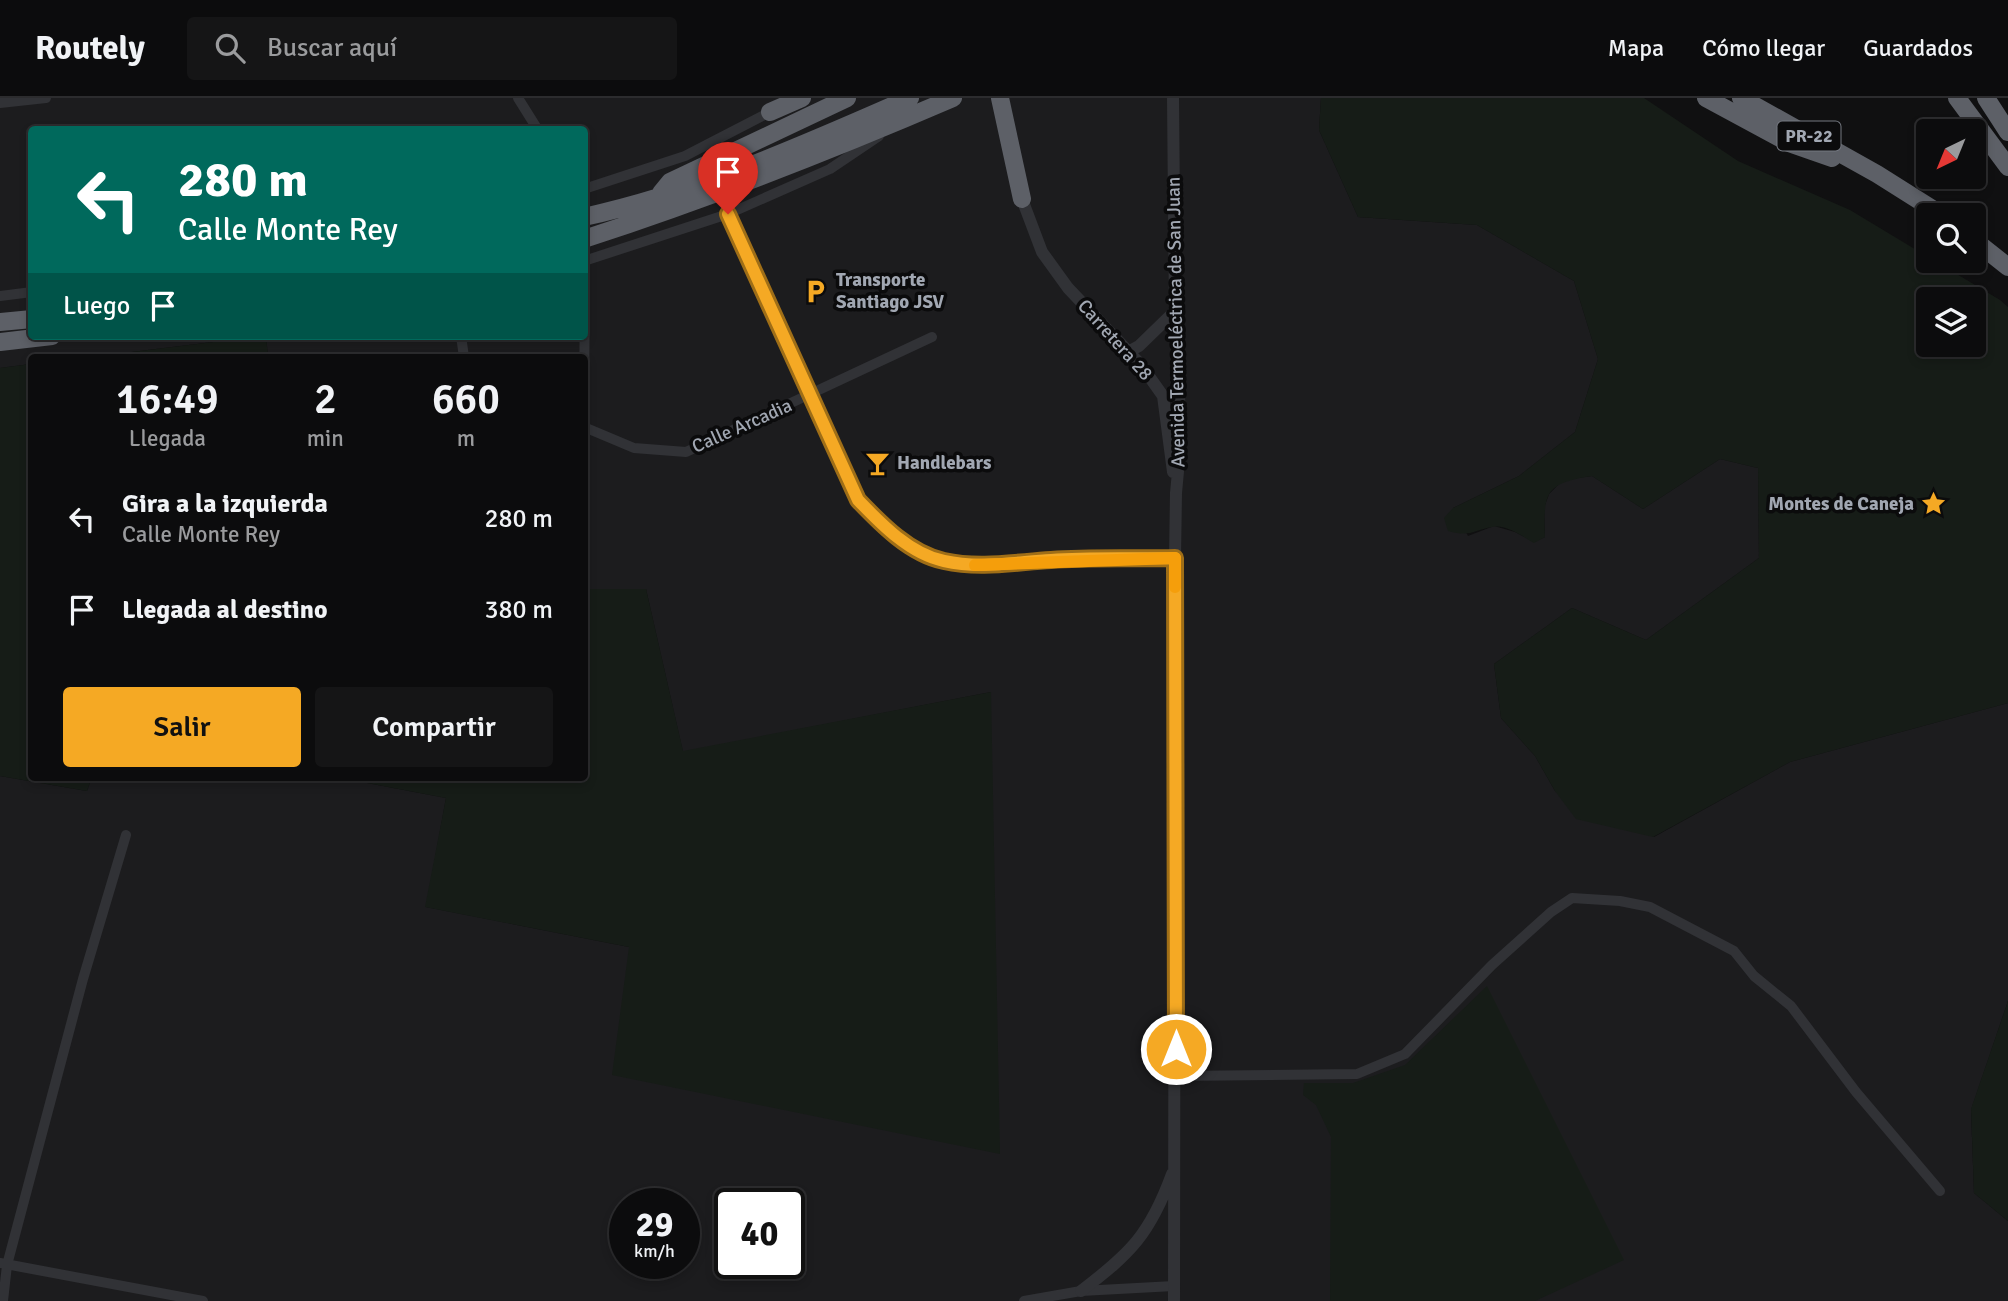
<!DOCTYPE html>
<html lang="es">
<head>
<meta charset="utf-8">
<style>
  body { margin:0; font-family:Signika,sans-serif; background:#151516; color:#f1f3f6; height:100vh; display:flex; flex-direction:column; font-size:26px; white-space:nowrap }
  * { box-sizing:border-box; margin:0 }
  p { font-size:23px; color:#9a9b9d }
  .icon { flex:none; width:38px; height:38px; fill:none; stroke:currentColor; stroke-width:2; stroke-linecap:round; stroke-linejoin:round }
  .map { position:relative; flex:1; overflow:hidden }
  .panel { position:absolute; left:28px; top:256px; width:560px; height:427px; display:flex; flex-direction:column; background:#0c0c0d; border-radius:7px; box-shadow:0 4px 10px #0003,0 0 0 2px #2c2c2e }
  .panel>* { flex:none }
  .hud { position:absolute; left:28px; top:28px; width:560px; height:214px; border-radius:7px; box-shadow:0 4px 10px #0003,0 0 0 2px #2c2c2e; background:#00695c; color:#fff; overflow:hidden }
  .needle { width:46px; rotate:223deg }
  .fabs { position:absolute; left:1916px; top:21px; display:grid; gap:14px }
  .fabs a { display:grid; place-items:center; width:70px; height:70px; border-radius:7px; background:#0c0c0d; box-shadow:0 4px 10px #0003,0 0 0 2px #2c2c2e; font-size:35px }
  .speed { position:absolute; left:609px; top:1090px; display:flex; gap:14px; font-size:35px; font-weight:700; text-align:center }
  .speed>* { display:grid; place-content:center; width:91px; height:91px; border-radius:50%; background:#0c0c0d; box-shadow:0 4px 10px #0003,0 0 0 2px #2c2c2e; line-height:1 }
  .speed small { font-size:18px; font-weight:400 }
  .speed .limit { border:4px solid #111; border-radius:10px; background:#fff; color:#111 }
  .pin { position:absolute; display:grid; place-items:center; width:60px; height:60px; color:#fff; margin:-72px -30px; border-radius:50% 50% 50% 0; rotate:-45deg; box-shadow:0 0 7px #0007 }
  .pin .icon { rotate:45deg }
  .me { position:absolute; width:77px; margin:-38px; rotate:0deg; stroke-linejoin:round; filter:drop-shadow(0 0 5px #0008) }
  .turn { display:flex; align-items:center; gap:24px; height:147px; padding:0 35px; font-size:32px }
  .turn .icon { width:91px; height:91px; stroke-width:2.5 }
  .turn b { display:block; font-size:49px; line-height:60px }
  .then { display:flex; align-items:center; height:66px; padding:0 35px; background:#0003; gap:14px; font-size:26px }
  .eta { display:flex; justify-content:space-evenly; align-items:center; height:119px; text-align:center }
  .eta b { font-size:42px; font-weight:600; line-height:49px }
  .button { display:flex; gap:14px; margin-top:auto; padding:14px 35px }
  .button a { flex:1; height:80px; border-radius:7px; background:#f5a924; color:#111; font-size:28px; font-weight:600; line-height:80px; text-align:center }
  .button a+a { background:#151516; color:#f1f3f6 }
  ul { padding:0; list-style:none }
  li { display:flex; align-items:center; gap:21px; height:91px; padding:0 35px }
  li div { flex:1 }
  li b { display:block; font-size:26px }
  li em { font-style:normal }
  header { display:flex; align-items:center; gap:42px; box-sizing:border-box; height:98px; padding:0 35px; background:#0c0c0d; border-bottom:2px solid #2c2c2e }
  header strong { font-size:33px }
  nav { display:flex; gap:38px; margin-inline-start:auto; font-size:24px }
  .search { width:490px; height:63px; background:#151516; display:flex; align-items:center; gap:18px; box-sizing:border-box; padding:0 24px; border-radius:7px; color:#9a9b9d; font-size:26px }
  .map>svg:first-child { display:block }
  .built { fill:#1c1c1e; fill-rule:evenodd }
  .green { fill:#161c17; fill-rule:evenodd }
  .lines { fill:none; stroke-linecap:round; stroke-linejoin:round }
  .minor { stroke:#313236; stroke-width:10 }
  .tertiary { stroke:#313236; stroke-width:12 }
  .motorway { stroke:#5d6067; stroke-width:18 }
  .route-casing { stroke:#9f6e17; stroke-width:18 }
  .route { stroke:#f5a924; stroke-width:12 }
  .slow { stroke:#f59e0b; stroke-width:12 }
  .labels { text-anchor:middle; dominant-baseline:central; stroke-width:7; stroke-linejoin:round; paint-order:stroke }
  .shield { fill:#0b0b0c; stroke:#747880; stroke-width:2 }
  .shield-label { font-size:18px; font-weight:bold; fill:#a1a7b2 }
  .poi-label { font-size:19px; font-weight:bold; fill:#a1a7b2; stroke:#0b0b0c; text-anchor:start }
  .street-label { font-size:19px; fill:#a1a7b2; stroke:#0b0b0c }
</style>
</head>
<body>
<header>
<strong>Routely</strong>
<div class="search"><svg class="icon" aria-label="search" viewBox="0 0 24 24"><circle cx="10" cy="10" r="6"/><path d="M15 15l6 6"/></svg>Buscar aquí</div>
<nav><a>Mapa</a><a>Cómo llegar</a><a>Guardados</a></nav>
</header>
<div class="map">
<svg width="2008" height="1203" viewBox="0 0 2008 1203">
  <rect width="100%" height="100%" fill="#101011"/>
  <path class="built" d="M 0,0 L 1321,0 L 1319,32 L 1358,119 L 1477,127 L 1574,183 L 1598,261 L 1575,334 L 1519,378 L 1453,410 L 1468,438 L 1494,428 L 1515,434 L 1534,444 L 1545,439 L 1544,410 L 1549,396 L 1563,382 L 1592,378 L 1643,411 L 1720,361 L 1758,370 L 1759,460 L 1646,542 L 1572,510 L 1494,566 L 1501,620 L 1535,658 L 1555,693 L 1654,739 L 1790,664 L 2008,605 L 2008,903 L 1971,1012 L 1974,1095 L 2008,1123 L 2008,1203 L 0,1203 L 0,678 L 87,693 L 92,679 L 336,679 L 446,700 L 426,809 L 629,849 L 991,594 L 683,654 L 646,491 L 585,491 L 584,259 L 268,259 L 266,238 L 584,238 L 584,32 L 32,32 L 32,238 L 262,238 L 91,259 L 32,259 L 31,266 L 0,270 ZM 625,1106 L 684,1106 L 684,1166 L 625,1166 ZM 730,1106 L 789,1106 L 789,1166 L 730,1166 Z"/>
  <path class="green" d="M 1321,0 L 1644,0 L 1738,63 L 1850,112 L 1928,159 L 1928,163 L 1935,163 L 2000,202 L 2008,209 L 2008,605 L 1790,664 L 1653,739 L 1576,721 L 1555,693 L 1535,658 L 1501,620 L 1494,566 L 1572,510 L 1646,542 L 1759,460 L 1758,370 L 1720,361 L 1643,411 L 1592,378 C 1546,385 1543,394 1545,439 L 1534,445 C 1522,438 1506,426 1492,429 C 1471,433 1471,439 1448,433 L 1444,420 L 1453,410 L 1519,378 L 1575,334 L 1598,261 L 1574,183 L 1477,127 L 1358,119 L 1319,32 ZM 1974,201 L 1974,247 L 1928,247 L 1928,201 Z
    M 262,238 L 266,238 L 268,259 L 91,259 Z
    M 31,266 L 32,679 L 92,679 L 87,693 L 0,678 L 0,270 Z
    M 585,491 L 646,491 L 683,653 L 991,594 L 1000,1056 L 612,977 L 629,849 L 425,809 L 446,700 L 336,679 L 584,679 Z
    M 1487,888 L 1624,1162 L 1535,1203 L 1330,1203 L 1331,1039 L 1316,1007 L 1303,997 L 1304,985 L 1353,985 L 1405,967 Z
    M 2008,903 L 2008,1123 L 1974,1095 L 1971,1011 Z"/>
  <g class="lines">
    <path class="minor" d="M 518,0 L 538,32
      M 0,5 L 46,0
      M 584,91 L 685,58 L 772,13
      M 728,116 L 858,402 C 882,426 910,456 944,463 C 980,471 1016,464 1051,462 C 1092,460 1134,461 1175,460
      M 584,163 L 728,116 L 830,71 L 879,38
      M 0,198 L 32,194
      M 461,238 L 464,259
      M 584,324 L 585,163
      M 584,329 L 634,350 L 686,354 L 932,239
      M 1176,978 L 1357,976 L 1405,956 L 1492,867 L 1551,814 L 1572,800 L 1620,803 L 1650,809 L 1734,853 L 1754,878 L 1791,908 L 1856,994 L 1940,1093
      M 0,1165 L 203,1203
      M 3,1203 L 7,1167 L 83,881 L 126,737
      M 1024,1203 L 1081,1193 L 1174,1188"/>
    <path class="tertiary" d="M 1173,0 L 1175,213 L 1181,341 L 1176,395 L 1175,460 L 1174,1203
      M 1022,101 L 1042,154 L 1068,190 L 1141,267 L 1163,298 L 1173,374
      M 1128,254 L 1139,248 L 1175,213
      M 1081,1193 C 1131,1155 1150,1136 1172,1076"/>
    <path class="motorway" d="M 1000,0 L 1022,101
      M 1706,0 L 1789,45 L 1832,60
      M 1741,0 L 1877,76 L 1942,117
      M 1957,0 L 2008,69
      M 1986,0 L 2008,34
      M 770,14 L 802,0
      M 661,95 L 670,84 L 847,0
      M 584,119 C 698,94 803,47 910,0
      M 584,141 C 713,99 830,53 953,0
      M 1974,142 L 2008,169
      M 0,224 L 32,221
      M 0,244 L 52,238"/>
  </g>
  <g class="lines">
    <defs>
      <path id="route" d="M 728,116 L 858,402 C 881,426 910,456 944,463 C 980,471 1016,464 1051,462 C 1092,459 1134,461 1175,460 L 1176,951"/>
    </defs>
    <use href="#route" class="route-casing"/>
    <use href="#route" class="route"/>
    <path class="slow" d="M 975,467 L 1175,460 L 1175,489"/>
  </g>
  <defs>
    <symbol id="parking-bare" viewBox="-9 -9 18 18"><path d="M-3.5-5.5H1a3.5 3.5 0 0 1 0 7H-1V5.5H-3.5ZM-1-3.4V-.6H.8a1.4 1.4 0 0 0 0-2.8Z" fill="#f5a924" stroke="#0b0b0c" stroke-width="2.5" paint-order="stroke"/></symbol>
    <symbol id="bar-bare" viewBox="-9 -9 18 18"><path d="M-6-5H6L.8 .8V4.5H3.5V6h-7V4.5H-.8V.8Z" fill="#f5a924" stroke="#0b0b0c" stroke-width="2.5" paint-order="stroke"/></symbol>
    <symbol id="sight-bare" viewBox="-9 -9 18 18"><path d="M0-6L1.8-2.2L6-1.7L2.9 1.2L3.7 5.4L0 3.3L-3.7 5.4L-2.9 1.2L-6-1.7L-1.8-2.2Z" fill="#f5a924" stroke="#0b0b0c" stroke-width="2.5" paint-order="stroke"/></symbol>
  </defs>
  <g fill-rule="evenodd">
    <use href="#parking-bare" x="798" y="176" width="35" height="35"/>
    <use href="#bar-bare" x="860" y="348" width="35" height="35"/>
    <use href="#sight-bare" x="1916" y="388" width="35" height="35"/>
  </g>
  <g class="labels">
    <rect class="shield" x="1777.5" y="23.5" width="63" height="29" rx="5"/>
    <g class="shield-label">
      <text x="1809" y="38">PR-22</text>
    </g>
    <g class="poi-label">
      <text x="836" y="182">Transporte<tspan x="836" dy="22">Santiago JSV</tspan></text>
      <text x="897" y="365">Handlebars</text>
      <text x="1914" y="406" text-anchor="end">Montes de Caneja</text>
    </g>
    <g class="street-label">
      <text transform="translate(1176 224) rotate(-91)">Avenida Termoeléctrica de San Juan</text>
      <text transform="translate(1115 242) rotate(48)">Carretera 28</text>
      <text transform="translate(742 328) rotate(-24)">Calle Arcadia</text>
    </g>
  </g>
</svg>
<div class="fabs">
<a><svg class="needle" viewBox="-14 -14 28 28"><path d="M0-13l5 13h-10z" fill="#e53935"/><path d="M0 13l5-13h-10z" fill="#9a9b9d"/></svg></a>
<a><svg class="icon" aria-label="search" viewBox="0 0 24 24"><circle cx="10" cy="10" r="6"/><path d="M15 15l6 6"/></svg></a>
<a><svg class="icon" aria-label="layers" viewBox="0 0 24 24"><path d="M12 4l9 5-9 5-9-5zM3 14l9 5 9-5"/></svg></a>
</div>
<div class="speed"><div>29<small>km/h</small></div><div class="limit">40</div></div>
<div class="pin" style="left:728px;top:116px;background:#d93025"><svg class="icon" aria-label="arrive" viewBox="0 0 24 24"><path d="M6 21V4h12l-3 4 3 4H6"/></svg></div>
<svg class="me" style="left:1176px;top:951px" viewBox="-20 -20 40 40"><circle r="17" fill="#f5a924" stroke="#fff" stroke-width="3"/><path d="M0-11L8 9 0 5-8 9z" fill="#fff"/></svg>
<div class="hud">
<div class="turn"><svg class="icon" aria-label="left" viewBox="0 0 24 24"><path d="M17 20v-9H6M10 6l-5 5 5 5"/></svg><div><b>280 m</b>Calle Monte Rey</div></div>
<div class="then">Luego<svg class="icon" aria-label="arrive" viewBox="0 0 24 24"><path d="M6 21V4h12l-3 4 3 4H6"/></svg></div>
</div>
<section class="panel">
<div class="eta">
<div><b>16:49</b><p>Llegada</p></div>
<div><b>2</b><p>min</p></div>
<div><b>660</b><p>m</p></div>
</div>
<ul>
<li><svg class="icon" aria-label="left" viewBox="0 0 24 24"><path d="M17 20v-9H6M10 6l-5 5 5 5"/></svg><div><b>Gira a la izquierda</b><p>Calle Monte Rey</p></div><em>280 m</em></li>
<li><svg class="icon" aria-label="arrive" viewBox="0 0 24 24"><path d="M6 21V4h12l-3 4 3 4H6"/></svg><div><b>Llegada al destino</b></div><em>380 m</em></li>
</ul>
<div class="button"><a>Salir</a><a>Compartir</a></div>
</section>
</div>
</body>
</html>
